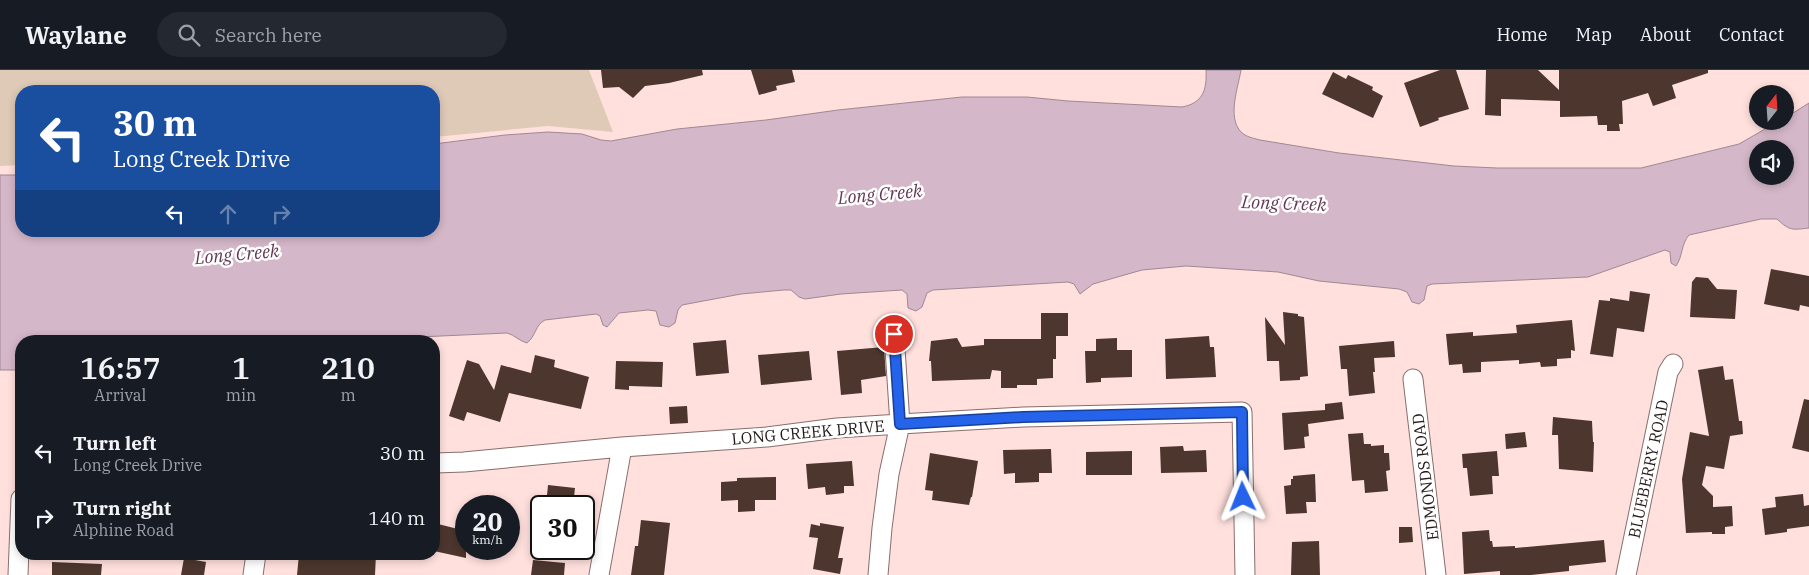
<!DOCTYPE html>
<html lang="en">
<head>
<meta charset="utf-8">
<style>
  body { margin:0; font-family:"IBM Plex Serif",serif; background:#242831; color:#f1f3f6; height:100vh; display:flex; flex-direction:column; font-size:19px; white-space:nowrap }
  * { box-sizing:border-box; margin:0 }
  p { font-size:16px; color:#9ea1a6 }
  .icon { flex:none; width:28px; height:28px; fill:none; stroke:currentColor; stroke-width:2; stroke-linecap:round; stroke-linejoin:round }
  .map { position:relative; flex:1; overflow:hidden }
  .details { position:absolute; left:15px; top:265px; width:425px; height:225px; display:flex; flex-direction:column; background:#171b24; border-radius:20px; box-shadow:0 2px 8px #0003 }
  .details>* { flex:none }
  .banner { position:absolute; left:15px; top:15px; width:425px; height:152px; border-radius:20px; box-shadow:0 2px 8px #0003; background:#1a4fa0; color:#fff; overflow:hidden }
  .needle { width:32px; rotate:17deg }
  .fabs { position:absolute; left:1749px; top:15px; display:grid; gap:10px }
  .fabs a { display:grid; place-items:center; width:45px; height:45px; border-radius:50%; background:#171b24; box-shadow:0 2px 8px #0003; font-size:25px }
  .speed { position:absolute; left:455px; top:425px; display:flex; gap:10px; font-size:25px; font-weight:700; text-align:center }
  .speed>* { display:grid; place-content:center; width:65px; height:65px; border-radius:50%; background:#171b24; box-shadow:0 2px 8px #0003; line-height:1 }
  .speed small { font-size:12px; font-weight:400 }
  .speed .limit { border:2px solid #111; border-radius:8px; background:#fff; color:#111 }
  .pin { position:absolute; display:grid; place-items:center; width:42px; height:42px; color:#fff; margin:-21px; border:2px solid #fff; border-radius:50%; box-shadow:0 1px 5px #0007 }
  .me { position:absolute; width:55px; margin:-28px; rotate:358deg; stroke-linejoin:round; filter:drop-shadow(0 0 4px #0008) }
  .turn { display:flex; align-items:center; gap:18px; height:105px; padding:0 15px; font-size:22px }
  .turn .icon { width:65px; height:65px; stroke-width:2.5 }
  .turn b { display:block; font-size:35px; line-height:42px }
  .lanes { display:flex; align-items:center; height:48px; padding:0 15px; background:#0003; justify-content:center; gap:25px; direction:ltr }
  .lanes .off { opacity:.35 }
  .eta { display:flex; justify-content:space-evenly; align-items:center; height:85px; text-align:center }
  .eta b { font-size:30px; font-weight:600; line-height:35px }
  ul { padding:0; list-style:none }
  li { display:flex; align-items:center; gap:15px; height:65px; padding:0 15px }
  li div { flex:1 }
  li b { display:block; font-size:19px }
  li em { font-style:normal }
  header { display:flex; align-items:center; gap:30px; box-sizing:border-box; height:70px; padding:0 25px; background:#171b24; border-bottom:1px solid #363941 }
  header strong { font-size:24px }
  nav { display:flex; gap:28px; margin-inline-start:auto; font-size:18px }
  .search { width:350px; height:45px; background:#242831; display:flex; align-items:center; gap:12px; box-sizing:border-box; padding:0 18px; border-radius:28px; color:#9ea1a6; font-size:19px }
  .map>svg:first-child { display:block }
  .green { fill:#dfcab7 }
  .water { fill:#d4b7c8; stroke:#a08894; fill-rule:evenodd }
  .building { fill:#4c362d }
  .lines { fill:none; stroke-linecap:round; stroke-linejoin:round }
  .street-casing { stroke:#886e6c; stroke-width:21 }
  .street { stroke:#fff; stroke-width:19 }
  .route-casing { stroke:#184099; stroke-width:12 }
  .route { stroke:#2563eb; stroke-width:9 }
  .labels { text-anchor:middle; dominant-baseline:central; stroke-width:5; stroke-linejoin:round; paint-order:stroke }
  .street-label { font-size:16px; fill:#251a1a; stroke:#fff }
  .water-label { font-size:18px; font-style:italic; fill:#633955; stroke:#fff }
</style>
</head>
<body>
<header>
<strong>Waylane</strong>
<div class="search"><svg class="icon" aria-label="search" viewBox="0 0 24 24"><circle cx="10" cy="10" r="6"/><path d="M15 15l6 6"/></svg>Search here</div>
<nav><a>Home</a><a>Map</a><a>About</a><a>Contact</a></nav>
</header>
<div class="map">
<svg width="1809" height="505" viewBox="0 0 1809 505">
  <rect width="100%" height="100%" fill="#ffe0dd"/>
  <path class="green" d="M 0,0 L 589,0 L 613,62 L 548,56 L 434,67 L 434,21 L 21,21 L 21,95 L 0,96 Z"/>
  <path class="water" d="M 1206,0 L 1241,0 C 1238,18 1227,47 1241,62 C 1246,67 1253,68 1260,70 L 1339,83 L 1454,96 L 1497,98 L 1641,98 L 1739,74 L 1779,51 L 1785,51 L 1785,48 L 1809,33 L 1809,158 C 1792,160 1790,161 1777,149 L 1761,149 L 1689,165 C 1681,174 1683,186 1676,196 L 1671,193 L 1670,182 L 1665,180 L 1588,207 L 1432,214 L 1427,216 L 1424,230 L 1419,234 L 1412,232 L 1407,222 L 1399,219 L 1319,211 L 1278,202 L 1186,196 L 1142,200 L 1093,214 L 1080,224 L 1074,214 L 1068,212 L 933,220 L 927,223 L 922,237 L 916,241 L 908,238 L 907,224 L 902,220 L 841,224 L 805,229 L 799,227 L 791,220 L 784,220 L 741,224 L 682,235 L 678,240 L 675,253 L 669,257 L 660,255 L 656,241 L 648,240 L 619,243 L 607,257 L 603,255 L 600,246 L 596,244 L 545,250 C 535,255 536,266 527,273 C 519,271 515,265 507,263 L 397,268 L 394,271 L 361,271 L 359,267 L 355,266 L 308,271 L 21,271 L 21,300 L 0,300 L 0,105 L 21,105 L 21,161 L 434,161 L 434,74 L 505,65 L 548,62 L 582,64 L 601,70 L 611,71 L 677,59 L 766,50 L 838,40 L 962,27 L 1027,27 L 1068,31 L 1182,37 C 1203,33 1207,20 1206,0 ZM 1758,79 L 1785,79 L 1785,106 L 1758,106 Z"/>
  <path class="building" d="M 601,0 L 702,0 L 703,5 L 669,13 L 645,16 L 633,28 L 619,17 L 603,18 Z
    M 751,0 L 792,0 L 795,12 L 776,16 L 777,20 L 759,25 Z
    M 1440,0 L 1456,0 L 1469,39 L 1438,48 L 1439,50 L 1420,57 L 1404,13 Z
    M 1486,0 L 1538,0 L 1559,20 L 1559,0 L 1708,0 L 1708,3 L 1672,15 L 1676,28 L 1653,36 L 1648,23 L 1622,31 L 1623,54 L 1619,54 L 1620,61 L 1607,61 L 1607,55 L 1598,55 L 1597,46 L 1560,47 L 1560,31 L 1501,29 L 1501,46 L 1485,45 Z
    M 1333,2 L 1346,9 L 1348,5 L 1373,17 L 1372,20 L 1383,26 L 1373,48 L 1322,24 Z
    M 1771,199 L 1809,206 L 1809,237 L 1800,235 L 1799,241 L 1764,234 Z
    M 1696,207 L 1708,208 L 1717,219 L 1737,220 L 1735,249 L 1690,247 L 1692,212 Z
    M 1630,221 L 1650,224 L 1644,262 L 1617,258 L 1613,287 L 1590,284 L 1599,230 L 1610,231 L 1610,228 L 1629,231 Z
    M 1283,242 L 1298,244 L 1298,246 L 1304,247 L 1308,306 L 1300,307 L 1300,310 L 1280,311 L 1279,291 L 1267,291 L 1265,247 L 1285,275 Z
    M 1041,243 L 1068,243 L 1068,266 L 1056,266 L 1056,289 L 1053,289 L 1053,308 L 1037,309 L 1037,315 L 1017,315 L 1017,318 L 1001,318 L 1001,301 L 992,300 L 990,309 L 932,311 L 931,291 L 929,291 L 931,271 L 957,268 L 962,277 L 984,275 L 984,269 L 1041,269 Z
    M 1572,250 L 1575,281 L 1571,280 L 1571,288 L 1557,289 L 1557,296 L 1541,297 L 1540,292 L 1519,294 L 1519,290 L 1481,292 L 1481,302 L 1463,303 L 1462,294 L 1449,295 L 1446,264 L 1473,262 L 1473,266 L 1517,263 L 1516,255 Z
    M 1209,266 L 1210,277 L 1214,277 L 1216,307 L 1166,309 L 1165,269 Z
    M 1117,268 L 1117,280 L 1132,280 L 1132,307 L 1101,308 L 1101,312 L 1086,313 L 1085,281 L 1096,281 L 1096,269 Z
    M 726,270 L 729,303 L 696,306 L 693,273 Z
    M 1394,271 L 1395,287 L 1374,288 L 1375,302 L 1373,302 L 1375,323 L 1349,326 L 1347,299 L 1341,299 L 1339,276 Z
    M 884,277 L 886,306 L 861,310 L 862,323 L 841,325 L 837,281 Z
    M 809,281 L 812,310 L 761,315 L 758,285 Z
    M 535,285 L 555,290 L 554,297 L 589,307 L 581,339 L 509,323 L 500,352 L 467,342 L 464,351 L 449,346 L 467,290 L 479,294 L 494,320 L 501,295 L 531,303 Z
    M 616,291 L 663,292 L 662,317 L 629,316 L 629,320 L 615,319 Z
    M 1723,296 L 1725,310 L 1733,309 L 1739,351 L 1742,351 L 1743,364 L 1730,366 L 1724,399 L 1706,396 L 1702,415 L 1713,426 L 1713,437 L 1732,436 L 1733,456 L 1725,457 L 1725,464 L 1712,464 L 1712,462 L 1686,463 L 1682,409 L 1690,362 L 1709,366 L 1698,300 Z
    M 1804,329 L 1809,330 L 1809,382 L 1792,378 Z
    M 1342,332 L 1344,349 L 1308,354 L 1309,366 L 1304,367 L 1305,378 L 1284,380 L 1282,343 L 1325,340 L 1325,334 Z
    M 687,336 L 688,353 L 670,354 L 669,337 Z
    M 1553,347 L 1592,351 L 1593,372 L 1594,372 L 1593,402 L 1559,399 L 1558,365 L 1552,365 Z
    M 1525,362 L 1527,377 L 1506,379 L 1505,364 Z
    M 1363,363 L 1364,374 L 1371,374 L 1371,376 L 1384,375 L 1384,383 L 1389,383 L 1390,400 L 1386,401 L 1388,421 L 1365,423 L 1364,410 L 1352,411 L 1348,364 Z
    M 1183,376 L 1184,381 L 1206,380 L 1207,402 L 1161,403 L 1160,377 Z
    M 1051,379 L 1052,403 L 1039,403 L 1039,412 L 1015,413 L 1015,403 L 1004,404 L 1003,380 Z
    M 1132,381 L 1132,405 L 1086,405 L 1086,382 Z
    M 1497,381 L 1499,406 L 1492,406 L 1493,424 L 1470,426 L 1467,398 L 1463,398 L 1462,384 Z
    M 930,383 L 978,391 L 972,427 L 971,427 L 969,435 L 932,430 L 933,421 L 925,420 Z
    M 852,391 L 854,416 L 844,416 L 844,423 L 826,425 L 825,417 L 808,419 L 806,394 Z
    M 1315,404 L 1316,432 L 1306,432 L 1307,443 L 1286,444 L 1284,416 L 1291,415 L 1291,409 L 1293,409 L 1293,406 Z
    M 776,407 L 776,430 L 755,430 L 755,441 L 738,442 L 738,430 L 721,431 L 721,412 L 737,411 L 737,408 Z
    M 548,415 L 575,418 L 573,436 L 546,436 Z
    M 1803,424 L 1804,436 L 1809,435 L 1809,456 L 1787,459 L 1787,462 L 1765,465 L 1762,439 L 1776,437 L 1775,427 Z
    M 641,450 L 670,453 L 664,505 L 631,505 L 635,476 L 638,476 Z
    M 434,453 L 466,461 L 466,488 L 434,481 Z
    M 820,453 L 844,457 L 838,488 L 843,488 L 840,504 L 813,499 L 818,468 L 809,467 L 811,454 L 820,456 Z
    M 1399,457 L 1412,457 L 1413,472 L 1399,473 Z
    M 1489,460 L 1490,471 L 1492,471 L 1493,477 L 1515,476 L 1515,478 L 1604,470 L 1606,492 L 1569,496 L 1569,501 L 1531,505 L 1500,505 L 1500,501 L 1464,504 L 1462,462 Z
    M 1319,471 L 1320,505 L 1291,505 L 1292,472 Z
    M 299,484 L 376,484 L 375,505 L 297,505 Z
    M 184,488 L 206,492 L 204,505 L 181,505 Z
    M 533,490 L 565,493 L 564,505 L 531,505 Z
    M 52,492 L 102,494 L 101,505 L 52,505 Z"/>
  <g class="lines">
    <defs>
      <path id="street" d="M 1413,309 L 1436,505
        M 435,393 L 464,392 L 622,377 L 767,367 L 837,358 L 900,354 L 1023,347 L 1242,342 L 1245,505
        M 18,505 L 21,429
        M 253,505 L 256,484
        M 599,505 L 622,377
        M 878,505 L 882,458 L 889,404 L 900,354 L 894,264
        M 1626,505 L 1668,302 L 1673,294"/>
    </defs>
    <use href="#street" class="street-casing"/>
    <use href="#street" class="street"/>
  </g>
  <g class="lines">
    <defs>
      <path id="route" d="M 894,264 L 900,354 L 1023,347 L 1242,342 L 1243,427"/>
    </defs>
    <use href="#route" class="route-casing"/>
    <use href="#route" class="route"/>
  </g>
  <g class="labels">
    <g class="street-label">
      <text transform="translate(808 362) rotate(-5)">LONG CREEK DRIVE</text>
      <text transform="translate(1648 399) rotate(-78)">BLUEBERRY ROAD</text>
      <text transform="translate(1425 407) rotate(-97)">EDMONDS ROAD</text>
    </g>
    <g class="water-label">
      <text transform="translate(880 124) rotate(-5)">Long Creek</text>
      <text transform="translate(1284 133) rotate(2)">Long Creek</text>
      <text transform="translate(237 184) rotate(-5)">Long Creek</text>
    </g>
  </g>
</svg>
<div class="fabs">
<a><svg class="needle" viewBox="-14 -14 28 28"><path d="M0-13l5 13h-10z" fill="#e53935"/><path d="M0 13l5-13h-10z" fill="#9ea1a6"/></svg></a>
<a><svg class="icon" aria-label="sound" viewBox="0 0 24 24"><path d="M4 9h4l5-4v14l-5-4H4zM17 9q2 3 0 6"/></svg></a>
</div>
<div class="speed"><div>20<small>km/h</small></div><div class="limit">30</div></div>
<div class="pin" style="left:894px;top:264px;background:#d93025"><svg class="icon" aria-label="arrive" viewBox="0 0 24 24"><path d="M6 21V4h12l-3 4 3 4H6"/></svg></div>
<svg class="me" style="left:1243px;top:427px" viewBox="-20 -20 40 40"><path d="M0-17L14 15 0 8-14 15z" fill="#2563eb" stroke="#fff" stroke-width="4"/></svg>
<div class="banner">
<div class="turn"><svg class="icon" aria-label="left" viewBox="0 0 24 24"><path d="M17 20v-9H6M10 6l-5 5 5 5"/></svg><div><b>30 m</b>Long Creek Drive</div></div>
<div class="lanes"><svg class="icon" aria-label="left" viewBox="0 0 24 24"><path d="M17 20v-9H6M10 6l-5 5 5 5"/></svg><svg class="icon off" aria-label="ahead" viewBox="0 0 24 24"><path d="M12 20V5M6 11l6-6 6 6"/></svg><svg class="icon off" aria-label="right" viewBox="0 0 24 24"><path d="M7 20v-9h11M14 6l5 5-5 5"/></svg></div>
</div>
<section class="details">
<div class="eta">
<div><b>16:57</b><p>Arrival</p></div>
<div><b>1</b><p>min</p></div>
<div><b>210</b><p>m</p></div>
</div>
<ul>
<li><svg class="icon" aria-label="left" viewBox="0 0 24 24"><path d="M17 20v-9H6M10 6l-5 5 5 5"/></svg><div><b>Turn left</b><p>Long Creek Drive</p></div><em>30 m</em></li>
<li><svg class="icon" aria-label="right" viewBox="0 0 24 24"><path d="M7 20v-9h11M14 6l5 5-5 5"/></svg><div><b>Turn right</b><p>Alphine Road</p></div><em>140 m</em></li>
</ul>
</section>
</div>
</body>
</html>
